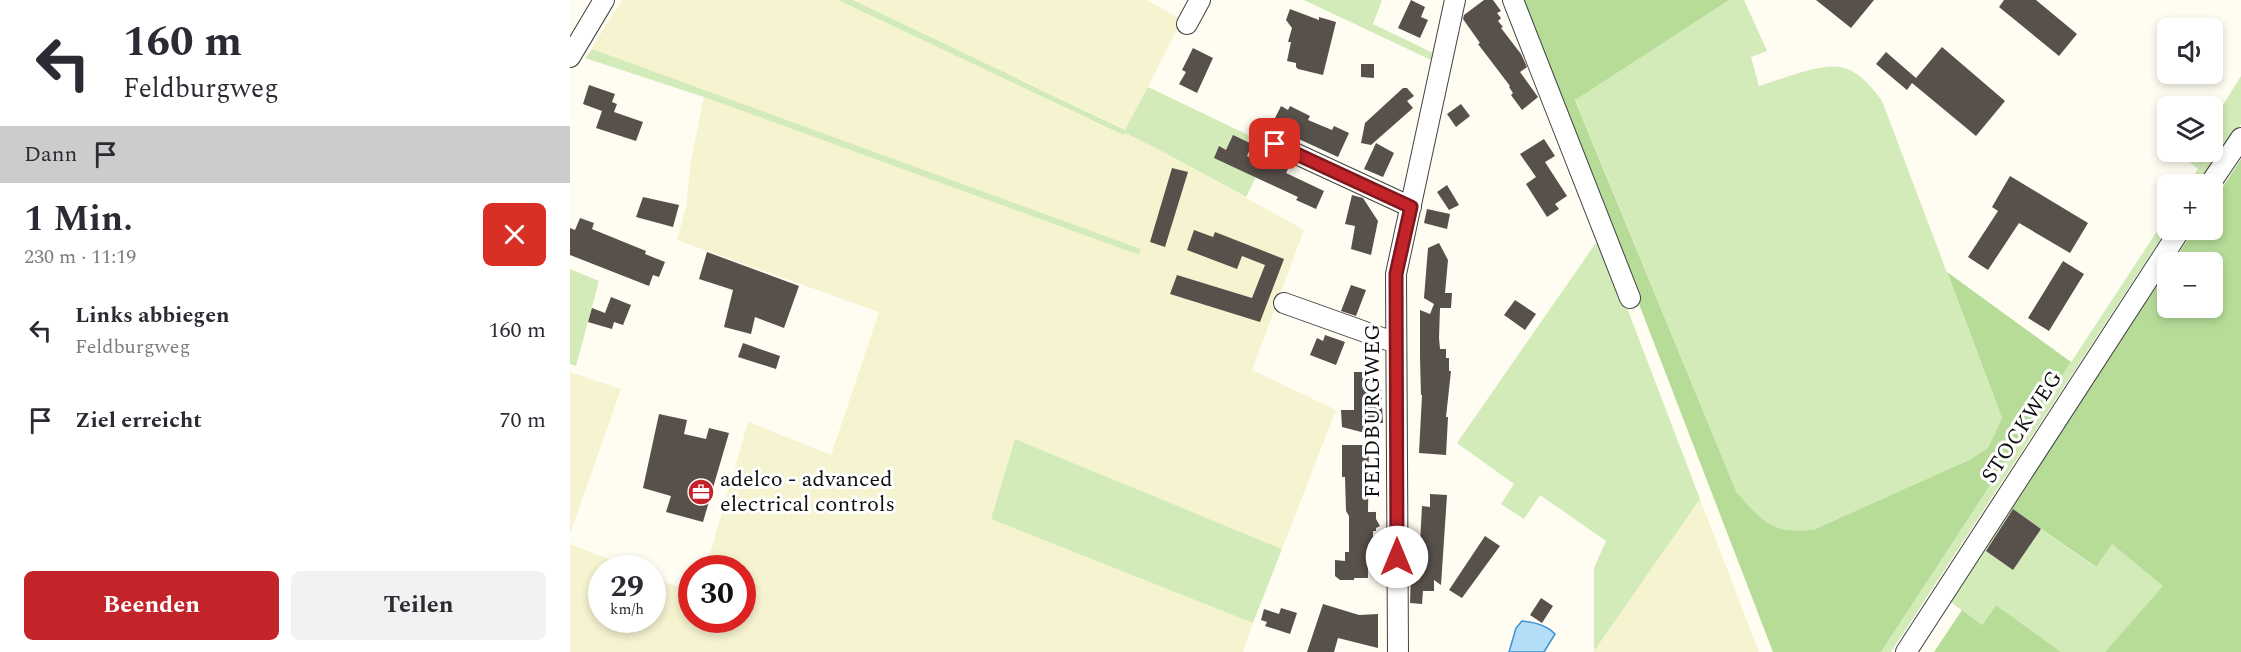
<!DOCTYPE html>
<html lang="de">
<head>
<meta charset="utf-8">
<style>
  body { margin:0; font-family:Spectral,serif; background:#f2f2f3; color:#2b2b33; height:100vh; display:flex; flex-direction:column; font-size:22px; white-space:nowrap }
  * { box-sizing:border-box; margin:0 }
  p { font-size:20px; color:#7c7c81 }
  .icon { flex:none; width:33px; height:33px; fill:none; stroke:currentColor; stroke-width:2; stroke-linecap:round; stroke-linejoin:round }
  .map { position:relative; flex:1; overflow:hidden }
  .details { display:flex; flex-direction:column; background:#fff; width:570px }
  .details>* { flex:none }
  .banner { background:#fff; color:#2b2b33; overflow:hidden }
  .buttons { position:absolute; left:1587px; top:18px; display:grid; gap:12px }
  .buttons a { display:grid; place-items:center; width:66px; height:66px; border-radius:9px; background:#fff; box-shadow:0 3px 9px #0003; font-size:30px }
  .speed { position:absolute; left:18px; top:555px; display:flex; gap:12px; font-size:30px; font-weight:700; text-align:center }
  .speed>* { display:grid; place-content:center; width:78px; height:78px; border-radius:50%; background:#fff; box-shadow:0 3px 9px #0003; line-height:1 }
  .speed small { font-size:15px; font-weight:400 }
  .speed .limit { border:9px solid #d22; background:#fff; color:#111 }
  .pin { position:absolute; display:grid; place-items:center; width:51px; height:51px; color:#fff; margin:-26px; border-radius:12px; box-shadow:0 3px 9px #0006 }
  .me { position:absolute; width:66px; margin:-33px; rotate:0deg; stroke-linejoin:round; filter:drop-shadow(0 0 4px #0008) }
  .turn { display:flex; align-items:center; gap:21px; height:126px; padding:0 24px; font-size:27px }
  .turn .icon { width:78px; height:78px; stroke-width:2.5 }
  .turn b { display:block; font-size:42px; line-height:51px }
  .then { display:flex; align-items:center; height:57px; padding:0 24px; background:#0003; gap:12px; font-size:22px }
  .round { display:grid; place-items:center; flex:none; width:63px; height:63px; border-radius:9px; background:#f2f2f3 }
  .summary { display:flex; align-items:center; justify-content:space-between; height:102px; padding:0 24px }
  h1 { font-size:36px; font-weight:700; line-height:45px }
  .action { display:flex; gap:12px; margin-top:auto; padding:12px 24px }
  .action a { flex:1; height:69px; border-radius:9px; background:#c22429; color:#fff; font-size:24px; font-weight:700; line-height:69px; text-align:center }
  .action a+a { background:#f2f2f3; color:#2b2b33 }
  ul { padding:0; list-style:none }
  li { display:flex; align-items:center; gap:18px; height:90px; padding:0 24px }
  li div { flex:1 }
  li b { display:block; font-size:22px }
  li em { font-style:normal }
  main { display:flex; flex:1; min-height:0 }
  .map>svg:first-child { display:block }
  .farmland { fill:#f6f3d0 }
  .green { fill:#d2ebb9 }
  .forest { fill:#b6dc98 }
  .water { fill:#b4ddf7; stroke:#3a92d0; stroke-width:1.5 }
  .building { fill:#58504b }
  .lines { fill:none; stroke-linecap:round; stroke-linejoin:round }
  .minor-casing { stroke:#424242; stroke-width:22 }
  .minor { stroke:#fff; stroke-width:20 }
  .route-casing { stroke:#7e171b; stroke-width:15 }
  .route { stroke:#c22429; stroke-width:10 }
  .labels { text-anchor:middle; dominant-baseline:central; stroke-width:6; stroke-linejoin:round; paint-order:stroke }
  .street-label { font-size:22px; fill:#0f0f0f; stroke:#fff }
  .poi-label { font-size:22px; fill:#0f0f0f; stroke:#fff; text-anchor:start }
</style>
</head>
<body>
<main>
<section class="details">
<div class="banner">
<div class="turn"><svg class="icon" aria-label="left" viewBox="0 0 24 24"><path d="M17 20v-9H6M10 6l-5 5 5 5"/></svg><div><b>160 m</b>Feldburgweg</div></div>
<div class="then">Dann<svg class="icon" aria-label="arrive" viewBox="0 0 24 24"><path d="M6 21V4h12l-3 4 3 4H6"/></svg></div>
</div>
<div class="summary"><div><h1>1 Min.</h1><p>230 m · 11:19</p></div><a class="round" style="background:#d93025;color:#fff"><svg class="icon" aria-label="close" viewBox="0 0 24 24"><path d="M6 6l12 12M18 6L6 18"/></svg></a></div>
<ul>
<li><svg class="icon" aria-label="left" viewBox="0 0 24 24"><path d="M17 20v-9H6M10 6l-5 5 5 5"/></svg><div><b>Links abbiegen</b><p>Feldburgweg</p></div><em>160 m</em></li>
<li><svg class="icon" aria-label="arrive" viewBox="0 0 24 24"><path d="M6 21V4h12l-3 4 3 4H6"/></svg><div><b>Ziel erreicht</b></div><em>70 m</em></li>
</ul>
<div class="action"><a>Beenden</a><a>Teilen</a></div>
</section>
<div class="map">
<svg width="1671" height="652" viewBox="0 0 1671 652">
  <rect width="100%" height="100%" fill="#fffcf1"/>
  <path class="farmland" d="M 52,0 L 268,0 L 552,135 L 554,133 L 599,155 L 734,230 L 682,370 L 766,410 L 712,549 L 445,439 L 421,519 L 683,623 L 673,652 L 0,652 L 0,544 L 61,568 L 32,568 L 32,620 L 82,620 L 83,577 L 121,592 L 122,620 L 172,620 L 172,568 L 136,568 L 178,422 L 261,455 L 309,312 L 107,240 L 116,207 L 121,161 L 134,97 L 569,255 L 571,249 L 21,49 Z
    M 283,0 L 577,0 L 612,20 L 556,130 Z
    M 0,372 L 51,389 L 0,534 Z
    M 1130,499 L 1189,652 L 1023,652 Z"/>
  <path class="green" d="M 268,0 L 283,0 L 555,130 L 578,87 L 701,146 L 676,197 L 599,155 L 555,133 L 553,135 Z
    M 734,0 L 812,0 L 803,24 L 863,53 L 861,60 Z
    M 1159,0 L 1174,0 L 1197,51 L 1181,57 L 1189,86 C 1208,80 1251,63 1270,67 C 1288,70 1302,87 1312,101 L 1432,418 L 1418,448 L 1399,460 L 1243,530 C 1235,530 1226,531 1218,530 C 1196,528 1179,507 1166,491 L 1005,99 Z
    M 22,49 L 571,249 L 569,255 L 134,97 L 15,58 Z
    M 1671,76 L 1671,124 L 1637,176 L 1634,174 L 1627,184 L 1618,184 L 1628,169 L 1618,161 L 1624,152 L 1642,152 L 1643,121 Z
    M 1597,216 L 1597,229 L 1321,652 L 1311,652 Z
    M 1030,237 L 1130,499 L 1024,651 L 1024,568 L 1036,541 L 970,495 L 954,519 L 931,504 L 944,484 L 887,443 Z
    M 0,269 L 29,281 L 6,366 L 0,364 Z
    M 445,439 L 712,549 L 683,623 L 421,519 Z
    M 1441,508 L 1525,567 L 1542,544 L 1594,586 L 1535,652 L 1491,652 L 1426,605 L 1412,625 L 1379,601 Z"/>
  <path class="forest" d="M 952,0 L 1159,0 L 1005,100 L 1166,491 C 1179,507 1196,528 1218,530 C 1226,531 1235,530 1243,530 L 1399,460 L 1418,448 L 1432,418 L 1377,272 L 1501,362 L 1311,652 L 1203,652 Z
    M 1671,159 L 1671,652 L 1535,652 L 1593,586 L 1542,544 L 1526,567 L 1441,508 L 1597,270 L 1598,308 L 1642,308 L 1642,262 L 1603,262 L 1624,230 L 1642,230 L 1643,202 Z
    M 1426,605 L 1491,652 L 1364,652 L 1392,610 L 1412,625 Z"/>
  <path class="water" d="M 952,621 C 964,622 977,625 985,634 L 974,652 L 939,652 L 946,628 Z"/>
  <path class="building" d="M 841,0 L 855,7 L 851,17 L 858,20 L 850,38 L 828,28 Z
    M 914,0 L 923,0 L 931,11 L 927,13 L 931,18 L 928,21 L 933,27 L 931,28 L 951,54 L 957,67 L 950,72 L 968,97 L 952,110 L 941,95 L 943,93 L 939,87 L 940,86 L 908,44 L 910,43 L 893,19 L 894,15 Z
    M 1246,0 L 1304,0 L 1281,28 Z
    M 1434,0 L 1466,0 L 1507,34 L 1489,56 L 1429,7 Z
    M 720,9 L 749,20 L 749,17 L 766,22 L 753,75 L 728,69 L 726,67 L 726,63 L 717,61 L 721,42 L 718,42 L 722,28 L 716,20 Z
    M 1372,47 L 1435,101 L 1406,136 L 1342,83 L 1337,90 L 1306,64 L 1316,52 L 1346,78 Z
    M 623,48 L 643,58 L 627,93 L 609,84 L 616,72 L 612,70 Z
    M 791,64 L 804,64 L 804,78 L 791,77 Z
    M 19,85 L 45,94 L 42,102 L 47,104 L 44,112 L 73,122 L 66,141 L 26,128 L 32,111 L 13,104 Z
    M 833,88 L 837,88 L 844,96 L 837,101 L 843,108 L 801,145 L 791,143 L 795,123 Z
    M 891,104 L 900,116 L 886,127 L 877,114 Z
    M 711,106 L 718,110 L 720,106 L 740,116 L 738,120 L 762,130 L 764,126 L 779,133 L 768,157 L 709,130 L 711,124 L 704,120 Z
    M 663,135 L 682,144 L 677,156 L 699,167 L 702,159 L 719,167 L 716,173 L 754,191 L 746,209 L 726,200 L 728,197 L 644,158 L 649,146 L 656,150 Z
    M 974,139 L 985,156 L 975,162 L 997,196 L 985,204 L 989,209 L 977,217 L 956,184 L 966,177 L 950,154 Z
    M 806,143 L 824,153 L 813,177 L 794,169 Z
    M 602,168 L 618,172 L 595,247 L 580,242 Z
    M 1440,176 L 1518,223 L 1500,253 L 1449,223 L 1418,270 L 1398,257 L 1428,211 L 1422,207 Z
    M 877,185 L 889,205 L 879,210 L 867,192 Z
    M 782,195 L 793,198 L 808,221 L 801,255 L 781,249 L 785,226 L 775,224 Z
    M 73,197 L 109,205 L 103,227 L 66,217 Z
    M 857,209 L 880,214 L 877,229 L 854,223 Z
    M 10,218 L 24,223 L 22,229 L 76,251 L 75,254 L 95,262 L 89,277 L 83,275 L 79,286 L 0,255 L 0,228 L 5,230 Z
    M 624,230 L 643,237 L 645,232 L 714,259 L 690,322 L 600,294 L 607,275 L 682,298 L 695,265 L 672,256 L 667,269 L 617,250 Z
    M 869,243 L 878,260 L 875,293 L 882,293 L 881,308 L 870,308 L 869,338 L 870,349 L 876,349 L 876,358 L 879,358 L 879,371 L 881,371 L 876,417 L 878,417 L 876,455 L 849,453 L 852,395 L 851,395 L 850,358 L 850,310 L 860,314 L 864,304 L 854,298 L 858,248 Z
    M 137,252 L 229,286 L 214,328 L 185,317 L 181,334 L 154,327 L 163,290 L 129,279 Z
    M 1493,261 L 1514,274 L 1479,331 L 1458,318 Z
    M 781,285 L 796,290 L 786,316 L 771,311 Z
    M 41,297 L 61,305 L 53,325 L 44,322 L 42,329 L 18,322 L 22,308 L 35,313 Z
    M 945,300 L 966,314 L 955,330 L 934,315 Z
    M 755,335 L 775,342 L 766,365 L 740,355 L 747,338 L 753,341 Z
    M 173,343 L 210,356 L 206,369 L 168,357 Z
    M 784,372 L 799,372 L 799,388 L 811,388 L 813,423 L 803,423 L 803,435 L 772,427 L 771,410 L 784,410 Z
    M 89,414 L 117,420 L 114,434 L 136,439 L 139,428 L 159,433 L 133,522 L 96,512 L 101,496 L 73,488 Z
    M 772,445 L 799,445 L 798,512 L 806,512 L 806,519 L 810,526 L 806,528 L 806,531 L 803,531 L 803,553 L 798,553 L 798,578 L 784,578 L 784,580 L 770,580 L 765,576 L 765,560 L 775,561 L 775,552 L 779,552 L 779,516 L 776,511 L 775,477 L 772,477 Z
    M 860,494 L 877,495 L 871,585 L 864,580 L 864,591 L 853,591 L 852,604 L 840,603 L 841,573 L 844,573 L 845,549 L 847,549 L 848,542 L 850,543 L 852,506 L 860,507 Z
    M 1443,509 L 1471,529 L 1443,570 L 1416,551 Z
    M 915,536 L 930,546 L 892,598 L 879,590 Z
    M 971,598 L 983,606 L 972,623 L 960,615 Z
    M 753,604 L 789,615 L 808,614 L 808,648 L 768,638 L 764,652 L 737,652 Z
    M 711,608 L 727,613 L 720,634 L 695,626 L 697,622 L 691,620 L 694,609 L 709,614 Z"/>
  <g class="lines">
    <defs>
      <path id="minor" d="M 943,0 L 1060,298
        M 617,24 L 630,0
        M 0,57 L 34,0
        M 705,144 L 841,207
        M 1640,184 L 1671,138
        M 714,303 L 826,343
        M 828,652 L 826,274 L 885,0
        M 1336,652 L 1610,230"/>
    </defs>
    <use href="#minor" class="minor-casing"/>
    <use href="#minor" class="minor"/>
  </g>
  <g class="lines">
    <defs>
      <path id="route" d="M 705,144 L 841,207 L 826,274 L 827,557"/>
    </defs>
    <use href="#route" class="route-casing"/>
    <use href="#route" class="route"/>
  </g>
  <defs>
    <symbol id="office-disc" viewBox="-11 -11 22 22"><circle r="9.5" fill="#c22429" stroke="#fff"/><path d="M-6-3h4V-5.5h4V-3h4V5H-6ZM-1-4.5V-3h2v-1.5ZM-6 0V1H6V0Z" fill="#fff"/></symbol>
  </defs>
  <g fill-rule="evenodd">
    <use href="#office-disc" x="116" y="477" width="30" height="30"/>
  </g>
  <g class="labels">
    <g class="street-label">
      <text transform="translate(802 411) rotate(-90)">FELDBURGWEG</text>
      <text transform="translate(1452 427) rotate(-57)">STOCKWEG</text>
    </g>
    <g class="poi-label">
      <text x="150" y="479">adelco - advanced<tspan x="150" dy="25">electrical controls</tspan></text>
    </g>
  </g>
</svg>
<div class="buttons">
<a><svg class="icon" aria-label="sound" viewBox="0 0 24 24"><path d="M4 9h4l5-4v14l-5-4H4zM17 9q2 3 0 6"/></svg></a>
<a><svg class="icon" aria-label="layers" viewBox="0 0 24 24"><path d="M12 4l9 5-9 5-9-5zM3 14l9 5 9-5"/></svg></a>
<a>+</a>
<a>−</a>
</div>
<div class="speed"><div>29<small>km/h</small></div><div class="limit">30</div></div>
<div class="pin" style="left:705px;top:144px;background:#d93025"><svg class="icon" aria-label="arrive" viewBox="0 0 24 24"><path d="M6 21V4h12l-3 4 3 4H6"/></svg></div>
<svg class="me" style="left:827px;top:557px" viewBox="-20 -20 40 40"><circle r="19" fill="#fff"/><path d="M0-13L10 11 0 6-10 11z" fill="#c22429"/></svg>
</div>
</main>
</body>
</html>
